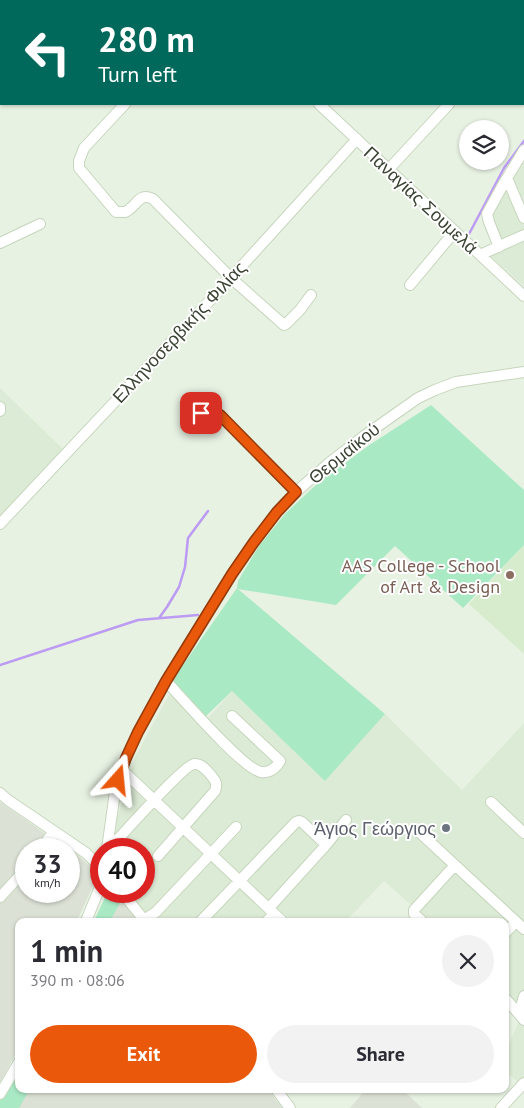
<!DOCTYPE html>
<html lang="en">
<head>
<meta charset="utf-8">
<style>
  body { margin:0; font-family:"PT Sans",sans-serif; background:#f2f2f3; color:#2b2b33; height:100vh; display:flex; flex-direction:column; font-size:19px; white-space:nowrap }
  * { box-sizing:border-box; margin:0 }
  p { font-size:16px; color:#7c7c81 }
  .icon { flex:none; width:28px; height:28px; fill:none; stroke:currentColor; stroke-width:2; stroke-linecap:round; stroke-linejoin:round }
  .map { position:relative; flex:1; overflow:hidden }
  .sheet { position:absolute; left:15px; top:918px; width:494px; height:175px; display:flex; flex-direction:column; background:#fff; border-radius:10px; box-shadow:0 1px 4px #0004 }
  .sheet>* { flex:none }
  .hud { position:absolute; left:0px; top:0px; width:525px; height:105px; box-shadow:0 1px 4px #0004; background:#00695c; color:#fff; overflow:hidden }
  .tools { position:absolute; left:459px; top:120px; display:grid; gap:10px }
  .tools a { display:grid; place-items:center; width:50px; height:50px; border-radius:50%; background:#fff; box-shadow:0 1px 4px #0004; font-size:25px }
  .speed { position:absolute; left:15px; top:838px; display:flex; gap:10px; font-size:25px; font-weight:700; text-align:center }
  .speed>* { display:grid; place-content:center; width:65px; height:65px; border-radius:50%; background:#fff; box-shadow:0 1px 4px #0004; line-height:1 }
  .speed small { font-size:12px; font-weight:400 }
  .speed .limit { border:8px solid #d22; background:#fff; color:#111 }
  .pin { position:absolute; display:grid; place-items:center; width:42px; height:42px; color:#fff; margin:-21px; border-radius:10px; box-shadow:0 2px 8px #0006 }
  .me { position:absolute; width:55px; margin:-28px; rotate:18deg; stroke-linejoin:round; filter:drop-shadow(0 0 4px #0008) }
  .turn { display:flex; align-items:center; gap:18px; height:105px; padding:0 15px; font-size:22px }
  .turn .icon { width:65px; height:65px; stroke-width:2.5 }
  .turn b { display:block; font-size:35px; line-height:42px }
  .round { display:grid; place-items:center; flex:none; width:52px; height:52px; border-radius:26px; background:#f2f2f3 }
  .headline { display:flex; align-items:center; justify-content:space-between; height:85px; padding:0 15px }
  h1 { font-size:30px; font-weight:800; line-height:38px }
  .cta { display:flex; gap:10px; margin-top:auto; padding:10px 15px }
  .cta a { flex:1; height:58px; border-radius:30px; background:#ea580c; color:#fff; font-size:20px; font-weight:800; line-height:58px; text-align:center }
  .cta a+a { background:#f2f2f3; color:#2b2b33 }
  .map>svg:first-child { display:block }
  .residential { fill:#dcebd5 }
  .industrial { fill:#dbe1d5 }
  .education { fill:#d6eccc }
  .green { fill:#a9e9c4 }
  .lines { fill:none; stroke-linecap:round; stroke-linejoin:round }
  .stream { stroke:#bc9bf3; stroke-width:2.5 }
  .minor-casing { stroke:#c6d6bc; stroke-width:12 }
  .minor { stroke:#fff; stroke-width:10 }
  .route-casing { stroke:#983908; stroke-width:12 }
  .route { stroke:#ea580c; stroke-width:9 }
  .education-dot { fill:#8d6e63; stroke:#fff; stroke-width:2 }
  .worship-dot { fill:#6b7280; stroke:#fff; stroke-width:2 }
  .labels { text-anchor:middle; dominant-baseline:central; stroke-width:4; stroke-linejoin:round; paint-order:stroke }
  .street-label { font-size:18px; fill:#3a4433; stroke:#fff }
  .education-label { font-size:18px; fill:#785e54; stroke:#fff; text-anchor:end }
  .worship-label { font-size:18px; fill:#5b616d; stroke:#fff; text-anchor:end }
</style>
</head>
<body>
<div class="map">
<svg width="524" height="1108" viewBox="0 0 524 1108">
  <rect width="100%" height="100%" fill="#e8f2e3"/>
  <path class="residential" d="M 524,155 L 524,286 L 487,253 L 499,246 L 487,214 Z
    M 0,388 L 65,451 L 0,520 Z
    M 232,691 L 325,780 L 385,714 L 462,790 L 524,723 L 524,1077 L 519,1083 L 505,1071 L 505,1053 L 523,1011 L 505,993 L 505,921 L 429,921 L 384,881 L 346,921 L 291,921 L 278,909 L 266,921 L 152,921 L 127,891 L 144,891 L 144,849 L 114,849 L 117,819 L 135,757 L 170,693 L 200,727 Z"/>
  <path class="industrial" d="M 0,802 L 67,849 L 26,849 L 26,891 L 69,891 L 69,850 L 81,858 L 97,873 L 95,881 L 77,921 L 19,921 L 19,1048 L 0,1082 Z
    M 110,891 L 117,891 L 140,921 L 96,921 Z
    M 19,1072 L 19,1089 L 268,1089 L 282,1108 L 2,1108 Z
    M 366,1089 L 402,1089 L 422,1108 L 350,1108 Z"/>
  <path class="education" d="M 524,545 L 524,654 L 469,604 Z"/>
  <path class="green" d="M 431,405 L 524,490 L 524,545 L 463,608 L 395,546 L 336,605 L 238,589 L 385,714 L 325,781 L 232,691 L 205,717 L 172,681 L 237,588 L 238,581 L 259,546 L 285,514 L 320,481 L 368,446 Z
    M 108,891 L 120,903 L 110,921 L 94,921 Z
    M 11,1078 L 19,1082 L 19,1089 L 30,1089 L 19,1108 L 0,1108 L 0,1100 Z"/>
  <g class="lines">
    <path class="stream" d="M 33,1 L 33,0
      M 0,41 L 1,40
      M 469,234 L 504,168 L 524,141
      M 159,618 L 167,607 L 179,587 L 185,567 L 188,538 L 208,511
      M 0,665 L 138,620 L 198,615"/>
    <defs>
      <path id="minor" d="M 220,0 L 221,1
        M 450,0 L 452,1
        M 125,104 L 84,148 L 79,161 L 79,168 L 116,212 C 119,212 123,212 125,212 C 136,208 139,191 153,199 L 231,278 L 284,325 L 286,324 L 300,310 L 311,295
        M 319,104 L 524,296
        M 389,169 L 449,104
        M 507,178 L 524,218
        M 0,243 L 40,224
        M 499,247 L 489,222 L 487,214 L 504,183 L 524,150
        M 480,255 L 524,235
        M 410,285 L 455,231
        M 0,407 L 0,411
        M 191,409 L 196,412 L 220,415 L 296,492
        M 0,524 L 231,278 L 357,139
        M 166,681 C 182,698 243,769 261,772 C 270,773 276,768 280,761 L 232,716
        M 121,769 L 282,921
        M 0,793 L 8,800 L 86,853 L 101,868
        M 491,802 L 524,833
        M 417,830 L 524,929
        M 41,849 L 54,831
        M 107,849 L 115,792 L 121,769 L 138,732 L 166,681 L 232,574 L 254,542 L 277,512 L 296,492 L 329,463 L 364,436 L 418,398 L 435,390 L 456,382 L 524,372
        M 109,849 C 120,837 184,765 194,764 C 201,763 205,769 210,774 C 215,780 218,783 215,791 L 158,856
        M 121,891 L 145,921
        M 0,897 L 26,869
        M 269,908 L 326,845 L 346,820
        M 144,920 L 156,912 L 236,827
        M 86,921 L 100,887 L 101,880
        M 201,921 L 296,822 L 299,821 L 302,822 L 326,845
        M 267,921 L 274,914
        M 422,921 L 414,914 L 414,910 L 455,865
        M 505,933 L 516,922
        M 505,998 L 524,1020
        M 519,1014 L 524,996
        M 276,1089 L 290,1108
        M 0,1094 L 19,1062
        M 501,1108 L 524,1083"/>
    </defs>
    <use href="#minor" class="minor-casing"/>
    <use href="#minor" class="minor"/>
  </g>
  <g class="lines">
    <defs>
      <path id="route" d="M 118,780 L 126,758 L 138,732 L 166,681 L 232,574 L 254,542 L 277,512 L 296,492 L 220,415 L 201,413"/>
    </defs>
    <use href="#route" class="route-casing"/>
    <use href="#route" class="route"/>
  </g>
  <circle class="education-dot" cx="510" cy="575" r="5"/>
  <circle class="worship-dot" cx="446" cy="828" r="5"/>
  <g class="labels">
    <g class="street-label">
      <text transform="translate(421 200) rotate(43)">Παναγίας Σουμελά</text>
      <text transform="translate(179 332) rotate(-47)">Ελληνοσερβικής Φιλίας</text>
      <text transform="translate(344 453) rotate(-39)">Θερμαϊκού</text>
    </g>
    <g class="education-label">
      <text x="500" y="565">AAS College - School<tspan x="500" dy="21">of Art &amp; Design</tspan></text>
    </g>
    <g class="worship-label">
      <text x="436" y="828">Άγιος Γεώργιος</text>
    </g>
  </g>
</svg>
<div class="tools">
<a><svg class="icon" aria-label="layers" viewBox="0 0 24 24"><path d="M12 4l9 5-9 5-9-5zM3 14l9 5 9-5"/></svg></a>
</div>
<div class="speed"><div>33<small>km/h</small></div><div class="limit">40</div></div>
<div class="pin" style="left:201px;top:413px;background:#d93025"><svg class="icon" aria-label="arrive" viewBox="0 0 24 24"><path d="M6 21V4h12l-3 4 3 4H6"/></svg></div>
<svg class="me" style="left:118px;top:780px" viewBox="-20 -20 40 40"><path d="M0-17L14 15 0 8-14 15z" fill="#ea580c" stroke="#fff" stroke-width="4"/></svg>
<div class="hud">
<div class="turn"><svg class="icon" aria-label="left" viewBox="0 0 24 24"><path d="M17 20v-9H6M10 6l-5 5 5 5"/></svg><div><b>280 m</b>Turn left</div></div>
</div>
<section class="sheet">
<div class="headline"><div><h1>1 min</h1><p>390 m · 08:06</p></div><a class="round"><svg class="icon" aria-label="close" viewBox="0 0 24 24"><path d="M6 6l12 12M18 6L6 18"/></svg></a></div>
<div class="cta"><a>Exit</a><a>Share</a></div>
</section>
</div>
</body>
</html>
